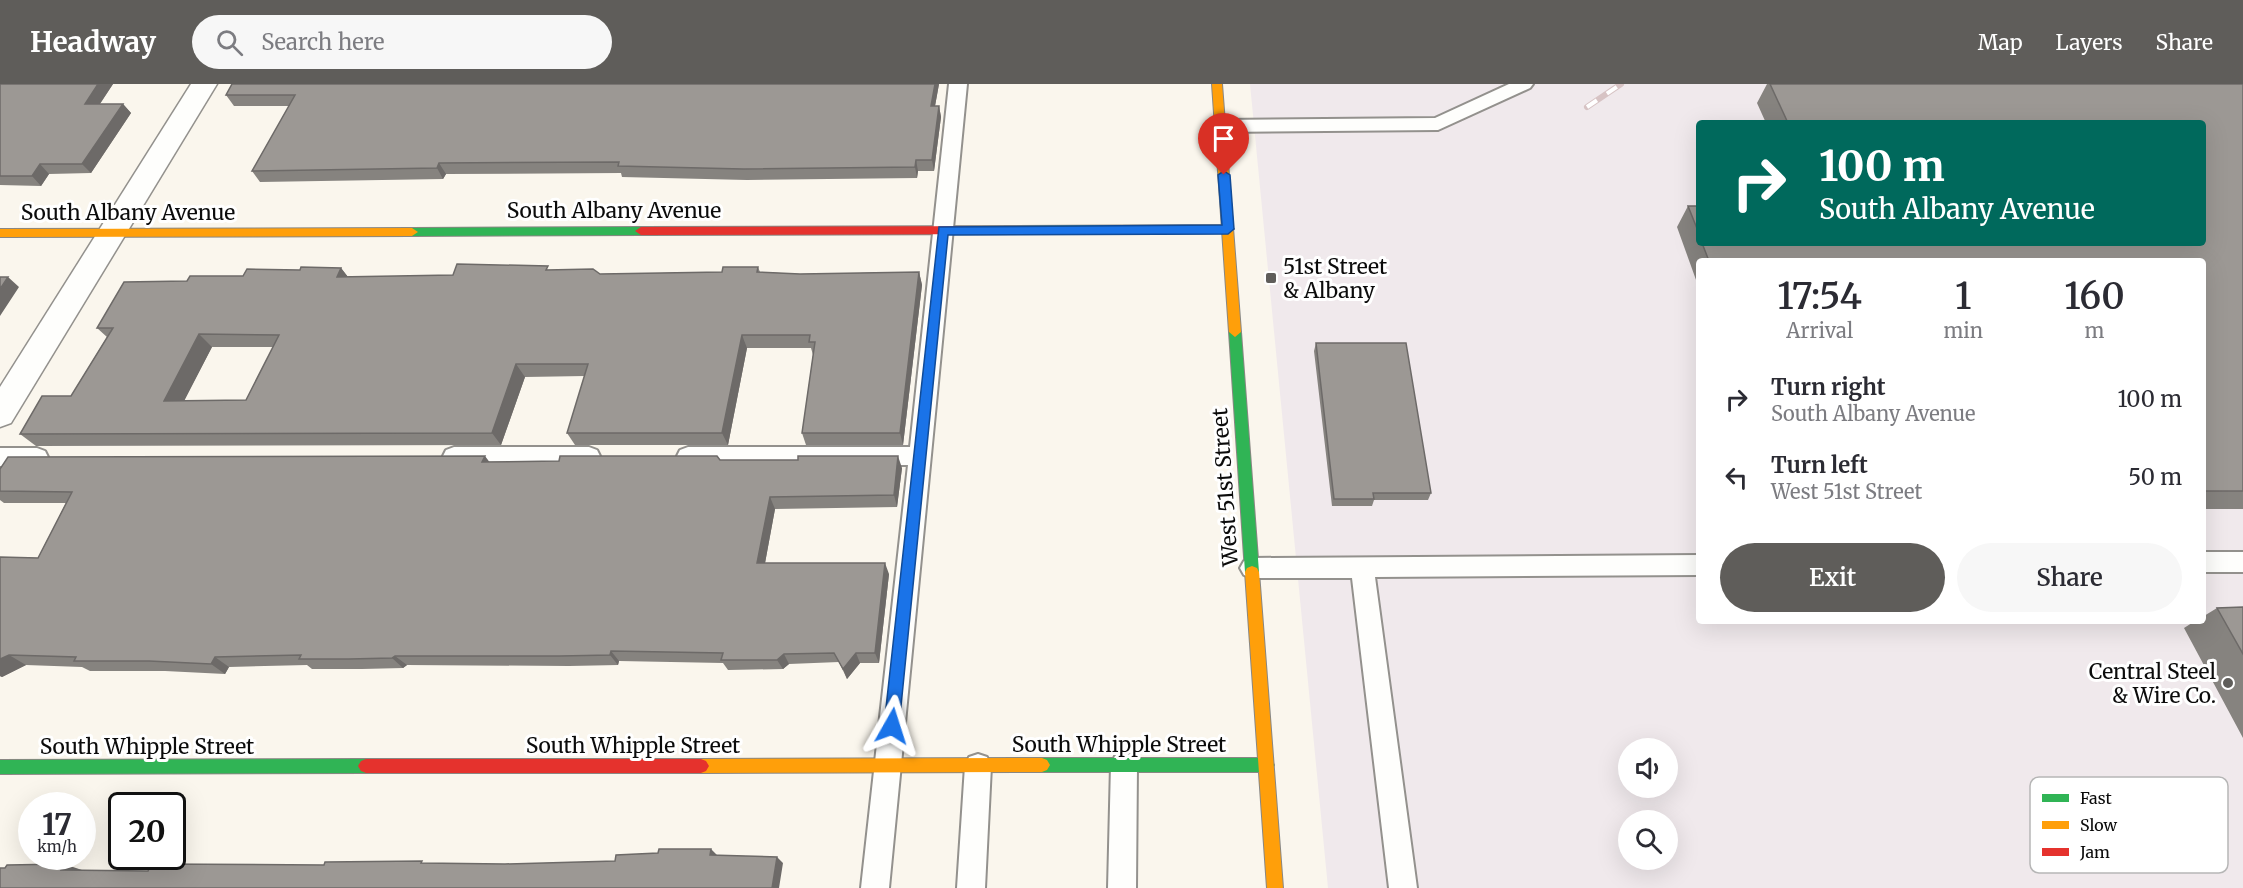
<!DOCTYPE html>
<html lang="en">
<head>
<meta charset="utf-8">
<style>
  body { margin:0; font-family:Merriweather,serif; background:#f7f7f7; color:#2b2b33; height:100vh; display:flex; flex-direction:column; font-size:22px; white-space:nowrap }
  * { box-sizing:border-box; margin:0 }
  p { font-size:20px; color:#7c7c81 }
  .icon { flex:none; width:33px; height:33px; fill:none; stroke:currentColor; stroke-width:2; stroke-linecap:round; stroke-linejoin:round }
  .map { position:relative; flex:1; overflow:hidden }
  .drawer { position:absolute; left:1696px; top:174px; width:510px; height:366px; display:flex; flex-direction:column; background:#fff; border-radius:6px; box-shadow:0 6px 24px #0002 }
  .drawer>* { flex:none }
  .top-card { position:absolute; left:1696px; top:36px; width:510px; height:126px; border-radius:6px; box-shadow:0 6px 24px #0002; background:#00695c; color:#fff; overflow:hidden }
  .controls { position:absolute; left:1618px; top:654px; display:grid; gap:12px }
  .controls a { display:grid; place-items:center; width:60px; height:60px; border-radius:50%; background:#fff; box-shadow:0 6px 24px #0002; font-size:30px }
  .speed { position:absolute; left:18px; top:708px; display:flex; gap:12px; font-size:30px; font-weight:700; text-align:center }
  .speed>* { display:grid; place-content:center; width:78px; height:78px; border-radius:50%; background:#fff; box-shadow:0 6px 24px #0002; line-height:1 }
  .speed small { font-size:15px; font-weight:400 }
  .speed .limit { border:3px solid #111; border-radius:9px; background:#fff; color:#111 }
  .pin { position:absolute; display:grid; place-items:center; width:51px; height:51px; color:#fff; margin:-62px -26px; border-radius:50% 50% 50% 0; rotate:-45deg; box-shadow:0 0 6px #0007 }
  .pin .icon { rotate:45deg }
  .me { position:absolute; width:66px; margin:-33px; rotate:6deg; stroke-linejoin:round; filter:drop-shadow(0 0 4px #0008) }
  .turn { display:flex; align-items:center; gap:21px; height:126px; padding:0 24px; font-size:27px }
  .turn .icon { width:78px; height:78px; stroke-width:2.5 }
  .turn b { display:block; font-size:42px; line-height:51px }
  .eta { display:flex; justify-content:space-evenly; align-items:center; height:102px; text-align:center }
  .eta b { font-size:36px; font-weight:600; line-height:42px }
  .primary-button { display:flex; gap:12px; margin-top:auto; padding:12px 24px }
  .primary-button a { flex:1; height:69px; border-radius:36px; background:#5f5d5a; color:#fff; font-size:24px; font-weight:600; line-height:69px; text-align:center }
  .primary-button a+a { background:#f7f7f7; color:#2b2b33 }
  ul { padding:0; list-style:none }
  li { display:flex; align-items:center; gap:18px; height:78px; padding:0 24px }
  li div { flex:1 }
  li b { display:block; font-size:22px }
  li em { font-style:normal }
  header { display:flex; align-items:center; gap:36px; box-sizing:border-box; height:84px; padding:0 30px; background:#5f5d5a; color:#fff }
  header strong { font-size:28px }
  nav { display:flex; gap:33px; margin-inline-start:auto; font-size:21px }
  .search { width:420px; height:54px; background:#f7f7f7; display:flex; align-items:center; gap:15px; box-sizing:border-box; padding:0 21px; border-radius:33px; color:#7c7c81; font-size:22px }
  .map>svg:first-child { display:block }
  .industrial { fill:#f0e9ec; fill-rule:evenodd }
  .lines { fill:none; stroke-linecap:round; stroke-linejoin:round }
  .lane-casing { stroke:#93918d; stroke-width:4 }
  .street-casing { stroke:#93918d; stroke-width:3 }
  .fast-casing { stroke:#898783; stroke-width:2 }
  .slow-casing { stroke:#898783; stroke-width:2 }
  .jam-casing { stroke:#898783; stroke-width:2 }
  .lane { fill:#fefefc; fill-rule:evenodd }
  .street { fill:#fefefc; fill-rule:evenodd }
  .fast { fill:#30b455; fill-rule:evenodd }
  .slow { fill:#ff9f0a; fill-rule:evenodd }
  .jam { fill:#e5322d; fill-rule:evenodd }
  .rail-casing { stroke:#d7c3c4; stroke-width:6 }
  .rail { stroke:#fff; stroke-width:4; stroke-dasharray:12; stroke-linecap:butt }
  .wall { fill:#86837f; fill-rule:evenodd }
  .shaded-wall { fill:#6d6a68 }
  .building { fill:#9c9894; stroke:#6d6a68; stroke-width:1.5; fill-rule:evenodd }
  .route { fill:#1a73e8; stroke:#114b97; stroke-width:1.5 }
  .poi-dot { fill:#5f5d5a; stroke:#fff; stroke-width:2 }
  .labels { text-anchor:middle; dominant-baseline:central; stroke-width:6; stroke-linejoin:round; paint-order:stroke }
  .street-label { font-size:21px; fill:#0b0b0b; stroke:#fff }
  .poi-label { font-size:21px; fill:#0b0b0b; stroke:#fff; text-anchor:start }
  .key { fill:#fff; stroke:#b6b6b6; stroke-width:1.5 }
  .key-label { font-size:16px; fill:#0b0b0b }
</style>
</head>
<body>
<header>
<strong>Headway</strong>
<div class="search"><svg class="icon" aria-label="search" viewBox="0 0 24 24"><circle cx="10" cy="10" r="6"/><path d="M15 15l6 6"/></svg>Search here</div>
<nav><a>Map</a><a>Layers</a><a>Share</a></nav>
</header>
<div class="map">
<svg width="2243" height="804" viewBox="0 0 2243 804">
  <rect width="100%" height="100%" fill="#faf6ed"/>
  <path class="industrial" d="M 1250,0 L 2243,0 L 2243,804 L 1328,804 ZM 1700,39 L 2204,39 L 2204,159 L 1700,159 ZM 1700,177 L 2204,177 L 2204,537 L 1700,537 ZM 1629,664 L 1668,664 L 1668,704 L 1629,704 ZM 1629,736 L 1668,736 L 1668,776 L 1629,776 Z"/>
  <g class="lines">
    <defs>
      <path id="lane" d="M 949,0 L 967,0 L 889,804 L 861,804 L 908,381 L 688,381 L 680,378 L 677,372 L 680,366 L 688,363 L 910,363 Z
        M 1509,0 L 1533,0 L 1530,4 L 1438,46 L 1220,48 L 1214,46 L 1211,42 L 1214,38 L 1220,36 L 1435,34 Z
        M 454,363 L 589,363 L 597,366 L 600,372 L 597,378 L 589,381 L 454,381 L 446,378 L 443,372 L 446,366 Z
        M 0,364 L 37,364 L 45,367 L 48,373 L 45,379 L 37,382 L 0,382 Z
        M 2204,468 L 2243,468 L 2243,488 L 2204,488 Z
        M 1700,471 L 1700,491 L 1375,493 L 1417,804 L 1389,804 L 1352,494 L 1252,494 L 1244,491 L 1240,484 L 1244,477 L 1252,474 Z
        M 1124,669 L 1133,672 L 1137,681 L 1136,804 L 1108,804 L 1111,681 L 1115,672 Z
        M 978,670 L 987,673 L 991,682 L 985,804 L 957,804 L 965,682 L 969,673 Z"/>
      <path id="street" d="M 191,0 L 217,0 L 11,339 L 0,343 L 0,303 Z"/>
      <path id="fast" d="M 1228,141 L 1234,145 L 1228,149 L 1016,150 L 1010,146 L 1016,142 Z
        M 641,143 L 647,147 L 641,151 L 412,152 L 406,148 L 412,144 Z
        M 1235,243 L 1241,248 L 1259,488 L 1257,492 L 1252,494 L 1247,492 L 1245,488 L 1229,248 Z
        M 1042,674 L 1266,674 L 1271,676 L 1274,681 L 1271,686 L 1266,688 L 1042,688 L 1037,686 L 1034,681 L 1037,676 Z
        M 366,675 L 371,677 L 374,682 L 371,687 L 366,689 L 0,690 L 0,676 Z"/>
      <path id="slow" d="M 1212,0 L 1222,0 L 1241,248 L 1235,253 L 1229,248 Z
        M 412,144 L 418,148 L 412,152 L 0,153 L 0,145 Z
        M 1252,482 L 1257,484 L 1259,488 L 1283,804 L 1267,804 L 1245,488 L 1247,484 Z
        M 1042,674 L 1047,676 L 1050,681 L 1047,686 L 1042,688 L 701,689 L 696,687 L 693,682 L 696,677 L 701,675 Z"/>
      <path id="jam" d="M 1016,142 L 1022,146 L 1016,150 L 641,151 L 635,147 L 641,143 Z
        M 366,675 L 701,675 L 706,677 L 709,682 L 706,687 L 701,689 L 366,689 L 361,687 L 358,682 L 361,677 Z"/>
    </defs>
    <use href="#lane" class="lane-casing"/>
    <use href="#street" class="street-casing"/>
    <use href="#fast" class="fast-casing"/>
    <use href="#slow" class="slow-casing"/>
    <use href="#jam" class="jam-casing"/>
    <use href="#lane" class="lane"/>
    <use href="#street" class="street"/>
    <use href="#fast" class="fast"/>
    <use href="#slow" class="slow"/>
    <use href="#jam" class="jam"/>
    <defs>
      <path id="rail" d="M 1587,23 L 1621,0"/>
    </defs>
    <use href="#rail" class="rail-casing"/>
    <use href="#rail" class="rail"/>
  </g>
  <path class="wall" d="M 0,0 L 113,0 L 100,20 L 123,20 L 131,29 L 91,89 L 49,90 L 41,102 L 0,101 Z
    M 232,0 L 939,0 L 935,22 L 939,22 L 941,33 L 934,87 L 918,87 L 917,94 L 747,96 L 622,93 L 621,89 L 446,90 L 443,95 L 260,98 L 252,87 L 289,22 L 234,22 L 226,11 Z
    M 1767,0 L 2243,0 L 2243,425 L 2204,425 L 2204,177 L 1700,177 L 1700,207 L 1677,143 L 1688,122 L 1700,122 L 1700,159 L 2204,159 L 2204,39 L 1766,39 L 1757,19 Z
    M 758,183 L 760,188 L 800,190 L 919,188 L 922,201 L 903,361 L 806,361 L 802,349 L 813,271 L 811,264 L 747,264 L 728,361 L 575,361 L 567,349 L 585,292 L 525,293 L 501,361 L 36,362 L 20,350 L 71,312 L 107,253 L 97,244 L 187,197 L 243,192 L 300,186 L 341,184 L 348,193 L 453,191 L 550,186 L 600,190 L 722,188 ZM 212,263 L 273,263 L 246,316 L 184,316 Z
    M 1316,259 L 1431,409 L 1428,416 L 1374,416 L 1372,422 L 1332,422 L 1314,267 Z
    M 720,376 L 902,384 L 897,423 L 775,425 L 765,479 L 889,490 L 879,579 L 860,579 L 847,595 L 839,578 L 789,580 L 783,585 L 728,586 L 723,579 L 619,577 L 618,581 L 569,582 L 407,581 L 403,584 L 362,585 L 312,585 L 307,581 L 229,583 L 225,590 L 165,587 L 90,587 L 82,583 L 26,581 L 2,593 L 0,592 L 0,473 L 38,474 L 66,419 L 4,419 L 0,416 L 0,385 Z
    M 2243,523 L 2243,654 L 2184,544 L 2195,537 L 2204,537 L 2204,532 L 2217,524 Z"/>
  <path class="shaded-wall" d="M 98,0 L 113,0 L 93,30 L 85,20 Z
    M 935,0 L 939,0 L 933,33 L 931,22 Z
    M 123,20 L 131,29 L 91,89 L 82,80 Z
    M 939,22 L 941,33 L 934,87 L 932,76 Z
    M 916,76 L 918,87 L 917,94 L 915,83 Z
    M 439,79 L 446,90 L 443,95 L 437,84 Z
    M 40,80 L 49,90 L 41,102 L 32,92 Z
    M 341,184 L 351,197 L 337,193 Z
    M 919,188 L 922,201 L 903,361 L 900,349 Z
    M 8,193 L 19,203 L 0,232 L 0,205 Z
    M 199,250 L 212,263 L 178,329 L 164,317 Z
    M 742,251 L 747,264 L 728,361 L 722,349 Z
    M 516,280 L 525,293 L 501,361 L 492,349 Z
    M 485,372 L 494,384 L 482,378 Z
    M 898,372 L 902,384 L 897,423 L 894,411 Z
    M 770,413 L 775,425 L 763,490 L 757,479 Z
    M 885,479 L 889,490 L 879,579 L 875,569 Z
    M 611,567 L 619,577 L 618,581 L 610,571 Z
    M 856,569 L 860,579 L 847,595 L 843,585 Z
    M 784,570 L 789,580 L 783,585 L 777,576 Z
    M 9,571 L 26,581 L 2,593 L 0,592 L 0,575 Z
    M 395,572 L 407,581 L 403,584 L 392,574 Z
    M 215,573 L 229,583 L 225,590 L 211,580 Z
    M 711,765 L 718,772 L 710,771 Z
    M 777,773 L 783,779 L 779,804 L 772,804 Z
    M 64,780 L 82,786 L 61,786 Z"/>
  <path class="building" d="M 0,0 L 98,0 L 85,20 L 123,20 L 82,80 L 40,80 L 32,92 L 0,92 Z
    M 232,0 L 935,0 L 931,22 L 939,22 L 932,76 L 916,76 L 915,83 L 743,85 L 618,82 L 619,78 L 439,79 L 437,84 L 252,87 L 295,11 L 226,11 Z
    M 1770,0 L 2243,0 L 2243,407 L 2204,407 L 2204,177 L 1709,177 L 1702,159 L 2204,159 L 2204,39 L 1788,39 Z
    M 1688,122 L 1700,122 L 1700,152 Z
    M 457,180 L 548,182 L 546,186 L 593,185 L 600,190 L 722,188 L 723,183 L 758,183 L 757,188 L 800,190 L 919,188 L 900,349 L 802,349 L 815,258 L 809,258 L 810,251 L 742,251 L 722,349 L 567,349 L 588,280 L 516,280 L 492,349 L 20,350 L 42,312 L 71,312 L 113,244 L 97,244 L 124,198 L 187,197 L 190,192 L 243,192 L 247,185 L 300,186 L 301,183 L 341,184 L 337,193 L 453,191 ZM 199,250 L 279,251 L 246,316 L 164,317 Z
    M 0,193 L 8,193 L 0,205 Z
    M 1316,259 L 1406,259 L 1431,409 L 1373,409 L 1374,415 L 1334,415 Z
    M 485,372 L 482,378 L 559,377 L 560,372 L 717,372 L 720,376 L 798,376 L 798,372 L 898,372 L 894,411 L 770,413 L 757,479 L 885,479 L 875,569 L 856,569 L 843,585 L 834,569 L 784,570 L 777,576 L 721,576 L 723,569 L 611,567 L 610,571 L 560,572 L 395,572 L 392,574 L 349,575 L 299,575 L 301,571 L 215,573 L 211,580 L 149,577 L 74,577 L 76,573 L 9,571 L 0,575 L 0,473 L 38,474 L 72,408 L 0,407 L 0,385 L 8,373 Z
    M 2243,523 L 2243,570 L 2217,524 Z
    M 659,765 L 711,765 L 710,771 L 777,773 L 772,804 L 0,804 L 0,784 L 5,784 L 7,781 L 64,780 L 61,786 L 148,787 L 151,780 L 324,781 L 325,778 L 422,777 L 421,779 L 505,780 L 615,777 L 616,771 L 658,769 Z"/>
  <path class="route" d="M 1224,87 L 1230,91 L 1234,145 L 1228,150 L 948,151 L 899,642 L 897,647 L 892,649 L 886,647 L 884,642 L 939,143 L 1222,141 L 1218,91 Z"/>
  <g class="poi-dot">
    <rect x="1265" y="188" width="12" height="12" rx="3"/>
    <circle cx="2228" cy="599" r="6"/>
  </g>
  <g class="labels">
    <g class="street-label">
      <text x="614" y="126">South Albany Avenue</text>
      <text x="128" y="128">South Albany Avenue</text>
      <text transform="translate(1225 403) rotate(-94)">West 51st Street</text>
      <text x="1119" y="660">South Whipple Street</text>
      <text x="633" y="661">South Whipple Street</text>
      <text x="147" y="662">South Whipple Street</text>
    </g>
    <g class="poi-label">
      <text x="1283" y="182">51st Street<tspan x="1283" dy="24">&amp; Albany</tspan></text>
      <text x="2216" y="587" text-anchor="end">Central Steel<tspan x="2216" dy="24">&amp; Wire Co.</tspan></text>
    </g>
  </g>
  <rect x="2030" y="693" width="198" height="96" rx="9" class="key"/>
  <rect x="2042" y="710" width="27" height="8" fill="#30b455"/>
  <rect x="2042" y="737" width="27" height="8" fill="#ff9f0a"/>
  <rect x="2042" y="764" width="27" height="8" fill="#e5322d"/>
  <g class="key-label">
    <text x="2080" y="720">Fast</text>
    <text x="2080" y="747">Slow</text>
    <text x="2080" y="774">Jam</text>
  </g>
</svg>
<div class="controls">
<a><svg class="icon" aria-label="sound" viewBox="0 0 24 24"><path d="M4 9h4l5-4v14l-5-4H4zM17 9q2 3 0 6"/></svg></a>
<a><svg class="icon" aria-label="search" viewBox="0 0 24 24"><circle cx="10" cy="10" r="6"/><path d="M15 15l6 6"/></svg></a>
</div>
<div class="speed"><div>17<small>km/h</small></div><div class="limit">20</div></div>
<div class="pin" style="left:1224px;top:91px;background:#d93025"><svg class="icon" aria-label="arrive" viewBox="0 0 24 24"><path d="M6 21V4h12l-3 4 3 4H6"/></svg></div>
<svg class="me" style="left:892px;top:642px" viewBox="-20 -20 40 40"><path d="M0-17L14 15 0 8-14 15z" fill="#1a73e8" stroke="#fff" stroke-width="4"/></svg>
<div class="top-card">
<div class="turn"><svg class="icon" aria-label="right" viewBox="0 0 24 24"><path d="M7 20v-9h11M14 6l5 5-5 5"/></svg><div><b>100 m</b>South Albany Avenue</div></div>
</div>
<section class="drawer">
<div class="eta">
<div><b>17:54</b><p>Arrival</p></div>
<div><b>1</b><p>min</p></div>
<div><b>160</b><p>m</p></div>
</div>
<ul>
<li><svg class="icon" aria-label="right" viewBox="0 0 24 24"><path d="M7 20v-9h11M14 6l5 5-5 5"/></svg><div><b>Turn right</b><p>South Albany Avenue</p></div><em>100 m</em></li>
<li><svg class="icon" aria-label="left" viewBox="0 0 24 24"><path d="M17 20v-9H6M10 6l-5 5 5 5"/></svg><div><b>Turn left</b><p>West 51st Street</p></div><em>50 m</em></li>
</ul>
<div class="primary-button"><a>Exit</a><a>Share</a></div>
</section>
</div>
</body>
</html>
